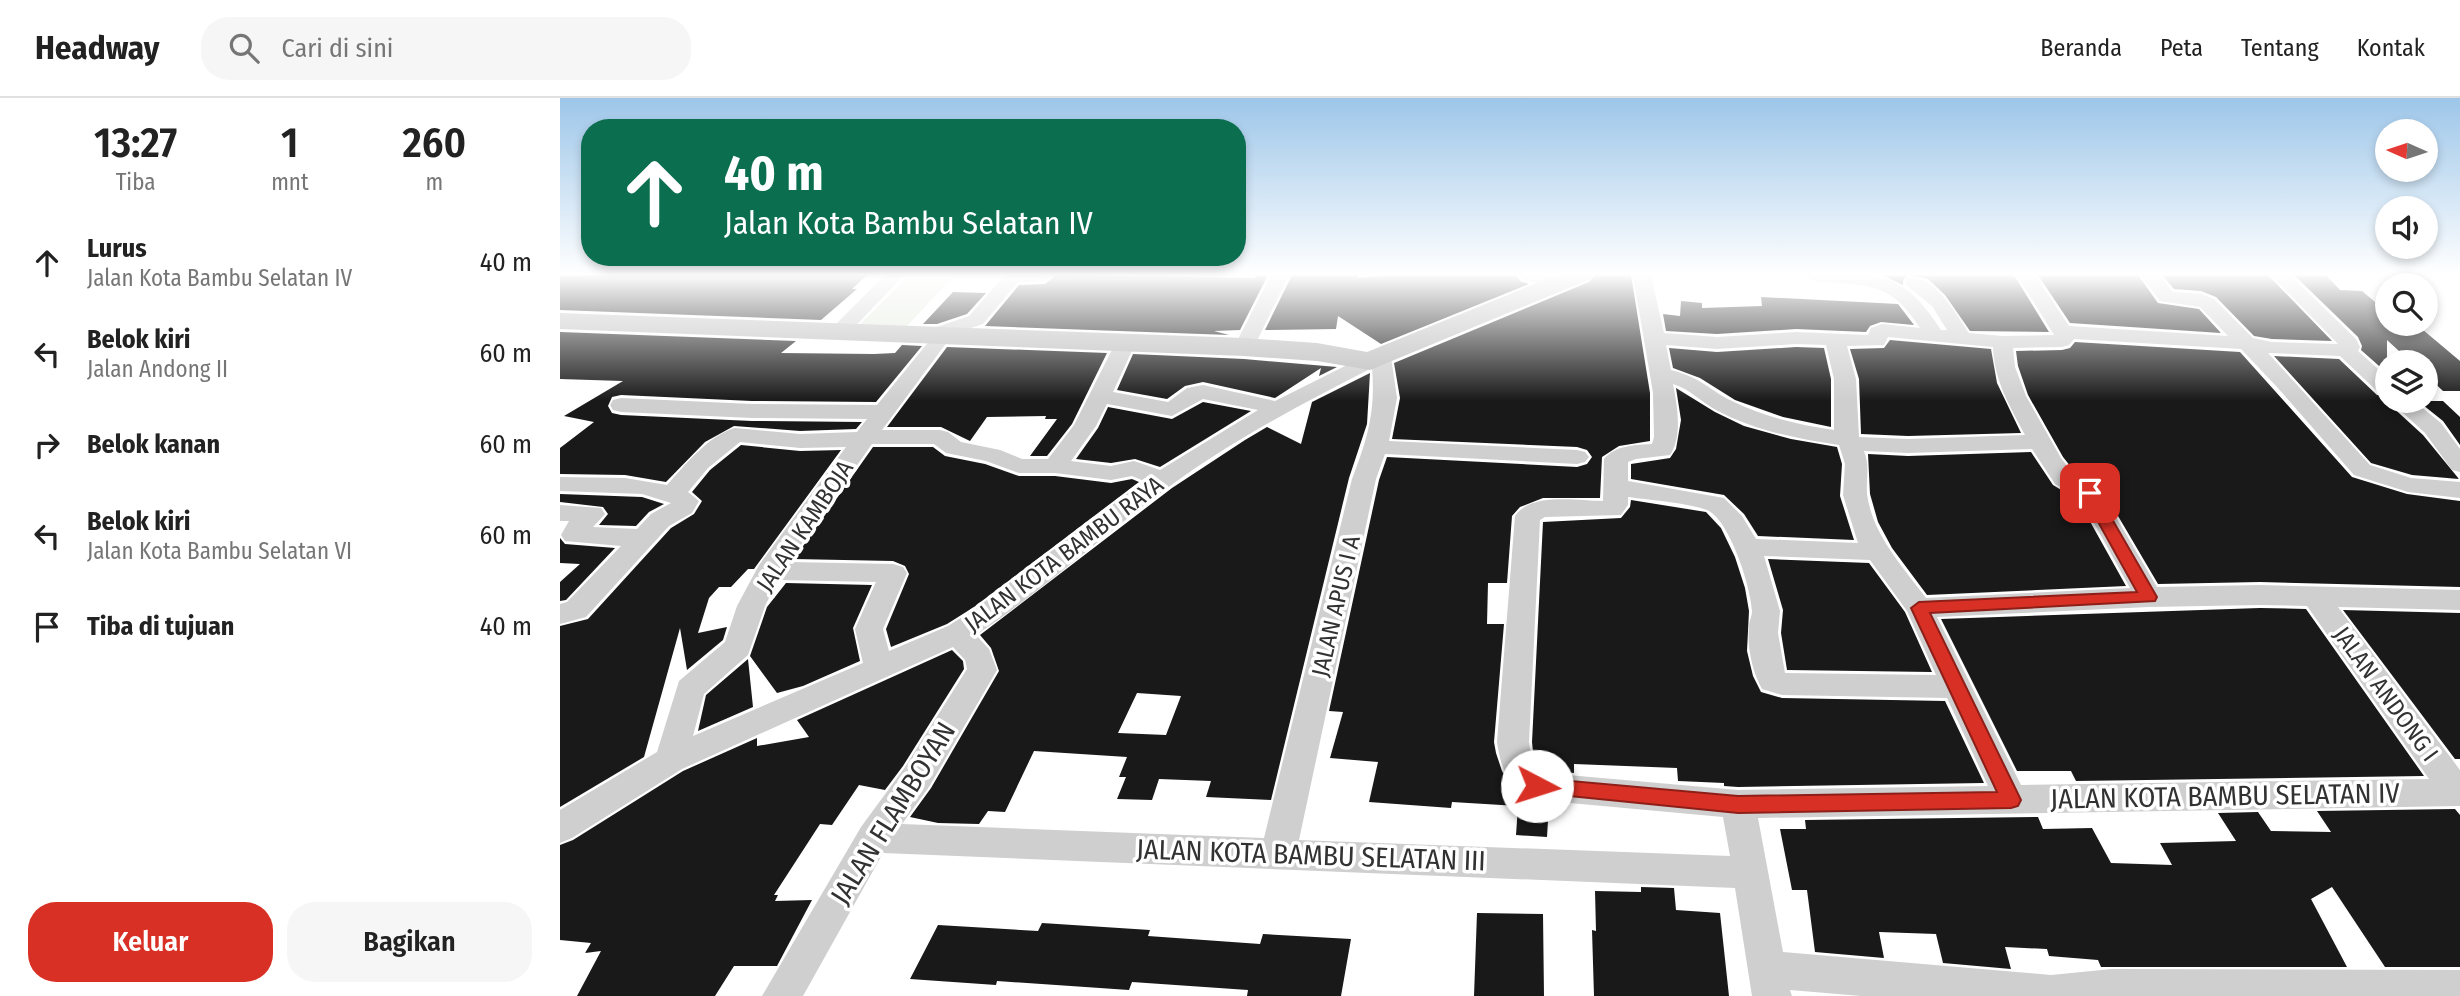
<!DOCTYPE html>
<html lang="id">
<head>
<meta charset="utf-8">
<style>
  body { margin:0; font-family:"Fira Sans Condensed",sans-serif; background:#f6f6f6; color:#222; height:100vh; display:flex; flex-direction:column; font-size:26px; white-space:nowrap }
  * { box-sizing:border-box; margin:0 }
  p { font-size:23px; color:#767676 }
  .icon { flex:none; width:38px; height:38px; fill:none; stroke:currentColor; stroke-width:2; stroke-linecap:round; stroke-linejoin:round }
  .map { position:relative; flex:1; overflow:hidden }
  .details { display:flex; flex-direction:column; background:#fff; width:560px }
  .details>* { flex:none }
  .banner { position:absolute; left:21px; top:21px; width:665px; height:147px; border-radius:28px; box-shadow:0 4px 10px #0003; background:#0b6e4f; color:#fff; overflow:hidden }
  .needle { width:46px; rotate:273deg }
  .controls { position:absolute; left:1815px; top:21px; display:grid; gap:14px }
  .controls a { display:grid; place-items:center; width:63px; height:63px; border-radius:50%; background:#fff; box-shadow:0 4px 10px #0003; font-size:35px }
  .pin { position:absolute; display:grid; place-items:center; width:60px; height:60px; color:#fff; margin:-30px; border-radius:14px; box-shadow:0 4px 10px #0006 }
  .me { position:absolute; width:77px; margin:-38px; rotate:95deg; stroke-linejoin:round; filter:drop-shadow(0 0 5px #0008) }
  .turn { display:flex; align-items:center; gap:24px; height:147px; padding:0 28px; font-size:32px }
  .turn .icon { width:91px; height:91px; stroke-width:2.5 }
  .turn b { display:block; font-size:49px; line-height:60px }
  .eta { display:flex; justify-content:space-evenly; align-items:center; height:119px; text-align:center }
  .eta b { font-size:42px; font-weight:600; line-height:49px }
  .cta { display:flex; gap:14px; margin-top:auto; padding:14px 28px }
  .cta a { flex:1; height:80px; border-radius:28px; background:#d93025; color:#fff; font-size:28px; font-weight:600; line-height:80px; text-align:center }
  .cta a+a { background:#f6f6f6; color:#222 }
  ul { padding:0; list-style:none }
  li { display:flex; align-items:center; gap:21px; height:91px; padding:0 28px }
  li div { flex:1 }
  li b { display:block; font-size:26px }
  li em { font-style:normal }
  header { display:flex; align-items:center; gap:42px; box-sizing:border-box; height:98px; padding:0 35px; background:#fff; border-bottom:2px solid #e0e0e0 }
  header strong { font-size:33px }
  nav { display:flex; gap:38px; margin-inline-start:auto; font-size:24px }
  .search { width:490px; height:63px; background:#f6f6f6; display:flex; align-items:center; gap:18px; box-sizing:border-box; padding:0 24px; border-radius:28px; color:#767676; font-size:26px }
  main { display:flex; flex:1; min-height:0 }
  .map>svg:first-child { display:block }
  .green { fill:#e3e9dc }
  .building { fill:#191919; fill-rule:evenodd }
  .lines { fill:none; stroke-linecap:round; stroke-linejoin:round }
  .street { fill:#cfcfcf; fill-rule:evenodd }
  .secondary { fill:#bcbcbc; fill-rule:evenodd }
  .route { fill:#d93025; stroke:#8d1f18; stroke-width:2 }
  .labels { text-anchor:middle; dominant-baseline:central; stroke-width:7; stroke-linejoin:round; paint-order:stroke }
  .street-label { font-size:24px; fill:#323232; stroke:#fff }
  .near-street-label { font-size:28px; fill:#323232; stroke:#fff }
</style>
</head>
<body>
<header>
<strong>Headway</strong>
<div class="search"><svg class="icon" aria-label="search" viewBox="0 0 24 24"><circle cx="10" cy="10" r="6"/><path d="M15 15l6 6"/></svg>Cari di sini</div>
<nav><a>Beranda</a><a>Peta</a><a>Tentang</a><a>Kontak</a></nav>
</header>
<main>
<section class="details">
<div class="eta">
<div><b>13:27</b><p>Tiba</p></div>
<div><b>1</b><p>mnt</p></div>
<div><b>260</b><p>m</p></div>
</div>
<ul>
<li><svg class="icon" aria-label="ahead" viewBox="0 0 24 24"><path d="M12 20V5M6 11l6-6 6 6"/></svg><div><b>Lurus</b><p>Jalan Kota Bambu Selatan IV</p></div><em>40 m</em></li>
<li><svg class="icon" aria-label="left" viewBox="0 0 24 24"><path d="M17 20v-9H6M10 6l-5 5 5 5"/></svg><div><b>Belok kiri</b><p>Jalan Andong II</p></div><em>60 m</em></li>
<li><svg class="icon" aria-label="right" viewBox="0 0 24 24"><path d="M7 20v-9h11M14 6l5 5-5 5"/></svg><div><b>Belok kanan</b></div><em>60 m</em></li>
<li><svg class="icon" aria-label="left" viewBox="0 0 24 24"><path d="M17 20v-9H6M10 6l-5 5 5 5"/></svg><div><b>Belok kiri</b><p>Jalan Kota Bambu Selatan VI</p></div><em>60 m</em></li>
<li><svg class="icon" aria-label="arrive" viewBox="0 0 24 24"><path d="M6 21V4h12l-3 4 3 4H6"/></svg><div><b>Tiba di tujuan</b></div><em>40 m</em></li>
</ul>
<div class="cta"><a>Keluar</a><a>Bagikan</a></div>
</section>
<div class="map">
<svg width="1900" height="898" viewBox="0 0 1900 898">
  <rect width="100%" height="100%" fill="#fff"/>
  <path class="green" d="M 346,181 L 391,181 L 346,229 L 298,228 Z"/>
  <path class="building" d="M 0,177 L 307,177 L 292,191 L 297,191 L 261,222 L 0,212 Z
    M 496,177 L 695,180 L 696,177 L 708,177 L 680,232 L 654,233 L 669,237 L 425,228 L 459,187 L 485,186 Z
    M 732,177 L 798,177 L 797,180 L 827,177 L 956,177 L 960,183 L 969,186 L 821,246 L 778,218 L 776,231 L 705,232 Z
    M 1035,177 L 1071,177 L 1090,295 L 1090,343 L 1059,348 L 1042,359 L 1040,400 L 983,400 L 960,409 L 952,418 L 947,485 L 928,485 L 927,526 L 944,526 L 934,644 L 936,655 L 942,673 L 951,689 L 966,700 L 989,706 L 987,739 L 956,737 L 958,708 L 892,704 L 891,710 L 809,704 L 818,664 L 770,660 L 783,614 L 769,613 L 819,382 L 827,359 L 1017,369 L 1027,366 L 1032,359 L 1027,352 L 1017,349 L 832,341 L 840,300 L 834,265 L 1029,184 Z
    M 1322,177 L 1454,177 L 1489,234 L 1410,233 L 1385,197 L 1368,181 L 1347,177 L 1343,183 L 1343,187 Z
    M 1478,177 L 1578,177 L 1598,205 L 1639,211 L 1661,235 L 1510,225 Z
    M 1602,177 L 1708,177 L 1772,243 L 1712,241 L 1694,238 L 1656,199 L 1641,193 L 1614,191 Z
    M 1734,177 L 1766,177 L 1780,192 L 1802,193 L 1820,208 L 1827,209 L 1827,226 L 1856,226 L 1900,263 L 1900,293 L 1883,293 L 1866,277 L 1866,264 L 1851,264 L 1827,242 L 1827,275 L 1801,252 L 1802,248 L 1798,239 Z
    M 393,194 L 426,195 L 407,216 L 377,226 L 363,226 Z
    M 1201,199 L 1338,206 L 1354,227 L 1321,224 L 1310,228 L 1306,234 L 1236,231 L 1157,236 L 1106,233 L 1103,216 L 1120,218 L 1121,203 L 1142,205 L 1142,210 L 1202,208 Z
    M 0,234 L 236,243 L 221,255 L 314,256 L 335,255 L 342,247 L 362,248 L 316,304 L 192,303 L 61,297 L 52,299 L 48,308 L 52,315 L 61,317 L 192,323 L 302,324 L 296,331 L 240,333 L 174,328 L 145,344 L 106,384 L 65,377 L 0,376 L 0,350 L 34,324 L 4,318 L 63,283 L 0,281 Z
    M 1330,242 L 1431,251 L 1437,285 L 1461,335 L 1348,338 L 1301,336 L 1299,281 L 1290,251 L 1324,250 Z
    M 1515,244 L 1680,254 L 1792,379 L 1847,396 L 1900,403 L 1900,489 L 1700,484 L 1598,486 L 1541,389 L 1515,374 L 1503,359 L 1468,297 L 1458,268 L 1456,253 L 1502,252 L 1510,250 Z
    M 387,249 L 547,255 L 512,326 L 487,358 L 470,358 L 497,321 L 485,321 L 486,318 L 427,319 L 410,343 L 381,329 L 327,329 Z
    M 1236,249 L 1264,250 L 1271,281 L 1271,329 L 1223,319 L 1175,302 L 1140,280 L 1113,270 L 1109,250 L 1157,254 Z
    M 573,256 L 684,261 L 777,269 L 759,278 L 761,270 L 715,300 L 643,284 L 625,288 L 607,301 L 557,292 Z
    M 1714,258 L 1779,261 L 1817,297 L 1827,298 L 1828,305 L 1863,337 L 1899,381 L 1852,377 L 1811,365 Z
    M 810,275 L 807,326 L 789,380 L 711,702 L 646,699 L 651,683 L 599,681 L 592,702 L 557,701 L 566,679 L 559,679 L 567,659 L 474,653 L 445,714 L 428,713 L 419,726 L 378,725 L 350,719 L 371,690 L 439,573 L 431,550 L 420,537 L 612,390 L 685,342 L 707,329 L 741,346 L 752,304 ZM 577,595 L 621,598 L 606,637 L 558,635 Z
    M 1116,290 L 1155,314 L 1184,328 L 1231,341 L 1277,349 L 1282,366 L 1280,398 L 1294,442 L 1198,438 L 1184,416 L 1164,397 L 1071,381 L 1071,366 L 1110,360 L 1116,351 L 1121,322 Z
    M 1858,303 L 1883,303 L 1900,319 L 1900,347 L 1883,323 Z
    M 643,304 L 691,313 L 600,369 L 575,361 L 551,365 L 516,361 L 538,330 L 548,309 L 612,321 Z
    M 181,347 L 240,353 L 281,352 L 194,471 L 188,471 L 171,489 L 159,489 L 149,500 L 138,535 L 167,529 L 163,542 L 127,572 L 120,530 L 84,659 L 0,709 L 0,528 L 28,521 L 111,430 L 134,416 L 142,403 L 132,394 L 150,372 Z
    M 313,349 L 373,349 L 385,358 L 425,366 L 459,378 L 495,378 L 551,385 L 572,381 L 579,384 L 414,509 L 387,526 L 331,549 L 326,531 L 349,476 L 345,468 L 333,463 L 234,461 Z
    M 1471,354 L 1493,387 L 1518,402 L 1566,488 L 1367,497 L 1332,450 L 1318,424 L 1310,396 L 1308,356 L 1348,358 Z
    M 0,396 L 82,399 L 104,406 L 89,414 L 76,428 L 39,427 L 48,416 L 43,409 L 0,404 Z
    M 1071,402 L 1146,414 L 1161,430 L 1175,459 L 1185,490 L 1189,513 L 1187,553 L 1193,578 L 1201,594 L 1222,600 L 1385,603 L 1424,685 L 1178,689 L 1164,688 L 1164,685 L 1118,683 L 1117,670 L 1014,666 L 1014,675 L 986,672 L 974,663 L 972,644 L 983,424 L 1061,420 L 1070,409 Z
    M 0,440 L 5,446 L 55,450 L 6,502 L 0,503 L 0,484 L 20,466 L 0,465 Z
    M 1208,461 L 1309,465 L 1345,514 L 1372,574 L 1227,572 L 1221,535 L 1223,512 Z
    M 226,485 L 312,487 L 293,530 L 300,563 L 243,588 L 217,595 L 190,558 L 207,509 Z
    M 1700,510 L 1746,511 L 1864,678 L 1516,683 L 1511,673 L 1457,673 L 1381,521 Z
    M 1783,512 L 1900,515 L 1900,661 L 1895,661 Z
    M 392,552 L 403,563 L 404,571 L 343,668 L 325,692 L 299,687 L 272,727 L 260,726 L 214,797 L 218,797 L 215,803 L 252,802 L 217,868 L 174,868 L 155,898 L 17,898 L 41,853 L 25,855 L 31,845 L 0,842 L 0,747 L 13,742 L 123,673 L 197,640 L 197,648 L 249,639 L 237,622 Z
    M 188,561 L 193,609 L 138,633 L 146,597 Z
    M 1895,711 L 1900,717 L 1900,869 L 1825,869 L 1772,789 L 1751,801 L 1787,869 L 1541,869 L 1538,862 L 1489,858 L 1487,851 L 1445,849 L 1451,871 L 1383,865 L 1376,836 L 1319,834 L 1324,860 L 1255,854 L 1247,792 L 1232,792 L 1220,731 L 1246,731 L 1245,722 L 1478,719 L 1483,731 L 1532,730 L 1551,765 L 1612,767 L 1600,745 L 1676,743 L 1658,715 L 1698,714 L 1711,733 L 1771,734 L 1757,713 Z
    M 1081,789 L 1114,790 L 1116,812 L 1160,815 L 1169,898 L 1034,898 L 1032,832 L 1036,833 L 1035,793 L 1081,794 Z
    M 917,815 L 983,816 L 984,898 L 914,898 Z
    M 482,825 L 590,832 L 588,838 L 700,846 L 703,836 L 791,841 L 781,898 L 687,898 L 688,892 L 572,884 L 569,892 L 437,883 L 436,887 L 350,881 L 378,827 L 478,833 Z"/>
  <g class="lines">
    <path class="street" d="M 325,177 L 344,177 L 287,237 L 273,237 L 270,233 L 273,229 Z
      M 445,177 L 494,177 L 485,183 L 458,184 L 423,226 L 393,236 L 322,332 L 380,332 L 388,334 L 401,344 L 440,352 L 462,361 L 488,361 L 514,327 L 556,244 L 559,240 L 573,240 L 576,244 L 553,294 L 608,304 L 627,290 L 643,287 L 715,303 L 803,259 L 821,253 L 828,255 L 831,259 L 837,300 L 829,343 L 1017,352 L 1025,354 L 1029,359 L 1025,364 L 1017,366 L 825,356 L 816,381 L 739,742 L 1170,758 L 1163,719 L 977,702 C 949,692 941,672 937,644 L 955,418 C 971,394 1018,403 1043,403 L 1044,361 C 1055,347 1076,347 1092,346 L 1094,339 L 1093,295 L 1073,177 L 1091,177 L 1104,235 L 1157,239 L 1236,234 L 1308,237 L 1311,230 L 1322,226 L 1360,230 C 1329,181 1305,188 1254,183 L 1245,177 C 1314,176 1340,168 1381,232 L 1387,232 L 1372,208 L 1347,188 L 1345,184 L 1347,180 C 1373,174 1397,217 1409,235 L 1443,238 L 1494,237 L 1457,177 L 1475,177 L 1509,228 L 1668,238 L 1640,209 L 1600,203 L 1581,177 L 1599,177 L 1613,194 L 1641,196 L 1654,201 L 1693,240 L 1712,244 L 1778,246 L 1711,177 L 1730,177 L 1796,241 L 1800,249 L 1798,253 L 1827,279 L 1827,296 L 1819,295 L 1780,258 L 1708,255 L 1810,367 L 1851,380 L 1900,384 L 1900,400 L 1848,394 L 1794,377 L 1717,289 L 1681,251 L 1514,241 L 1509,247 L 1502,249 L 1453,250 L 1455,269 L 1466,298 L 1501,360 L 1513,376 L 1539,390 L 1597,489 L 1700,487 L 1900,492 L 1900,512 L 1778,509 L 1900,672 L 1900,708 L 1198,720 L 1223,854 L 1491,877 L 1552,871 L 1900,872 L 1900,898 L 1301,898 L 1230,892 L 1232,898 L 1192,898 L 1175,790 L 323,755 L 243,898 L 202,898 L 301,729 L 345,669 L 407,571 L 405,562 L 393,549 L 122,671 L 12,740 L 0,745 L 0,712 L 97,654 L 119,583 L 165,544 L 177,508 L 199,467 L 286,349 L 240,350 L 180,344 L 148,370 L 128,394 L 139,403 L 132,415 L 109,428 L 26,519 L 0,526 L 0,506 L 7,504 L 61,448 L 5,443 L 1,437 L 9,423 L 0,423 L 0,407 L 41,410 L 45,416 L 33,429 L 77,431 L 91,416 L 111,405 L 82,396 L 0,393 L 0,379 L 65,380 L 107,387 C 125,367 149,337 175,330 L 240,336 L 297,334 L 307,321 L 192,320 L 61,314 L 53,312 L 50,307 L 53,302 L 61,300 L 192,306 L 317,307 L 370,242 L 362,237 L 365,233 L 409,218 ZM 1328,239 L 1433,249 C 1434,282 1450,309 1465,337 L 1348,341 L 1299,339 L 1296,281 L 1287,248 L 1324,247 ZM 1236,246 L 1266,247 L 1274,281 L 1274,332 C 1239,327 1205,319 1174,304 C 1148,292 1143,280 1111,272 L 1106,247 L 1157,251 ZM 812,270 C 816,313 807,342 792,381 L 704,740 L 342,726 L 369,689 L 437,572 L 429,551 L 416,537 C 484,492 544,436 610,388 C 673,342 743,305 812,270 ZM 1113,286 C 1130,291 1141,304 1156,312 C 1193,332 1237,341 1279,347 L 1285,366 L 1283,397 L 1298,445 L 1196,441 L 1182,418 L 1164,400 L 1068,383 L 1068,364 L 1076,361 L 1110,357 C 1123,338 1117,307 1113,286 ZM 643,301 L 698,312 L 600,372 L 574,363 L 551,368 L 511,363 L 536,328 L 547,306 L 612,318 ZM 312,346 L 374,346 L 386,355 L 426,363 L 459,375 L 495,375 L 551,382 L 572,378 L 584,383 L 415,511 L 388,528 L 329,553 L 323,531 L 347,475 L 343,469 L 333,466 L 229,464 ZM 1472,351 L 1495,386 L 1520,400 L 1570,490 L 1366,500 C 1343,469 1312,436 1307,396 C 1306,380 1310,368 1304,353 L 1348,355 ZM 1068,399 C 1090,402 1128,405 1147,412 C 1170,422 1191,490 1192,513 C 1192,519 1189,523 1189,529 C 1187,549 1192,573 1202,591 L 1222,597 L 1387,600 L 1428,688 L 1178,692 L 985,675 L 972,664 L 969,644 L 980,422 L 985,419 L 1061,417 L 1068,407 ZM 1204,458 L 1310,462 L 1347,513 L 1376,577 L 1225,575 L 1218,535 L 1220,513 ZM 218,482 L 316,484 L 295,531 L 303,565 L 133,638 L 144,596 L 188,557 L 205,508 ZM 1700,507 L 1747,508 L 1869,681 L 1461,687 L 1377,519 L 1589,509 Z
      M 711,177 L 729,177 L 694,249 L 691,253 L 677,253 L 674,249 Z
      M 959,177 L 990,177 L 1007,181 L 1009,185 L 1000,191 L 962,181 Z
      M 1830,303 L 1854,303 L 1881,325 L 1900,351 L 1900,374 L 1892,372 L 1865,335 Z"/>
    <path class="secondary" d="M 997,177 L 1032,177 L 1028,182 L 810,272 L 757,263 L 684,258 L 0,231 L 0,215 L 684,240 L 757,245 L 807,254 Z"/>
  </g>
  <linearGradient id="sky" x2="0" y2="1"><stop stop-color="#9dc6e9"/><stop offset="0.58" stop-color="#fff"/><stop offset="1" stop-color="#fff" stop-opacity="0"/></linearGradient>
  <rect width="1900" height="303" fill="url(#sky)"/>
  <path class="route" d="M 1530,390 L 1537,395 L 1597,499 L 1595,503 L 1370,515 L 1461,702 L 1458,708 L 1451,710 L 1178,715 L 970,694 L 967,688 L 970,682 L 977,680 L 1178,698 L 1437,694 L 1351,510 L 1359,504 L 1577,494 L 1522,395 Z"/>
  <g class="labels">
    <g class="street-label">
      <text transform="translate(245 428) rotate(-56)">JALAN KAMBOJA</text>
      <text transform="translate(504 456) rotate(-37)">JALAN KOTA BAMBU RAYA</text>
      <text transform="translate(776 508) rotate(-77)">JALAN APUS I A</text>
      <text transform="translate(1826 596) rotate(54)">JALAN ANDONG I</text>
    </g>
    <g class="near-street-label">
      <text transform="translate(1665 698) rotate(-1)">JALAN KOTA BAMBU SELATAN IV</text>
      <text transform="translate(333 715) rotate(-58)">JALAN FLAMBOYAN</text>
      <text transform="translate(751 757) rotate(2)">JALAN KOTA BAMBU SELATAN III</text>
    </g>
  </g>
</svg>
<div class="controls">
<a><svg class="needle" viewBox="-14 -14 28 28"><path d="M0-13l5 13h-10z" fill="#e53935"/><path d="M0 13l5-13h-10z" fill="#767676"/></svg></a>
<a><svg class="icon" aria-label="sound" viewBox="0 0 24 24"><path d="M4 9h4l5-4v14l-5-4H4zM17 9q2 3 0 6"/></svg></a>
<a><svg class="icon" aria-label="search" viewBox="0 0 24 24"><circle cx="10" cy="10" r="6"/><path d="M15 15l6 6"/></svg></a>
<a><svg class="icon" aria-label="layers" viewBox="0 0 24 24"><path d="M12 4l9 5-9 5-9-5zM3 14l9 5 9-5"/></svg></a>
</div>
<div class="pin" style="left:1530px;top:395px;background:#d93025"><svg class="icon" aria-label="arrive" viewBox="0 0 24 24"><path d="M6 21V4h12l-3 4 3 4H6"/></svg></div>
<svg class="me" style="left:977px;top:688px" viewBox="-20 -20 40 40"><circle r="19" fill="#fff"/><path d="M0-13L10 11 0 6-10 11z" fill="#d93025"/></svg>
<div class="banner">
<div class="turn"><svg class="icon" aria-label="ahead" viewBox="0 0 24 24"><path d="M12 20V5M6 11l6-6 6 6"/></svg><div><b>40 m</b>Jalan Kota Bambu Selatan IV</div></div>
</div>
</div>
</main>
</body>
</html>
